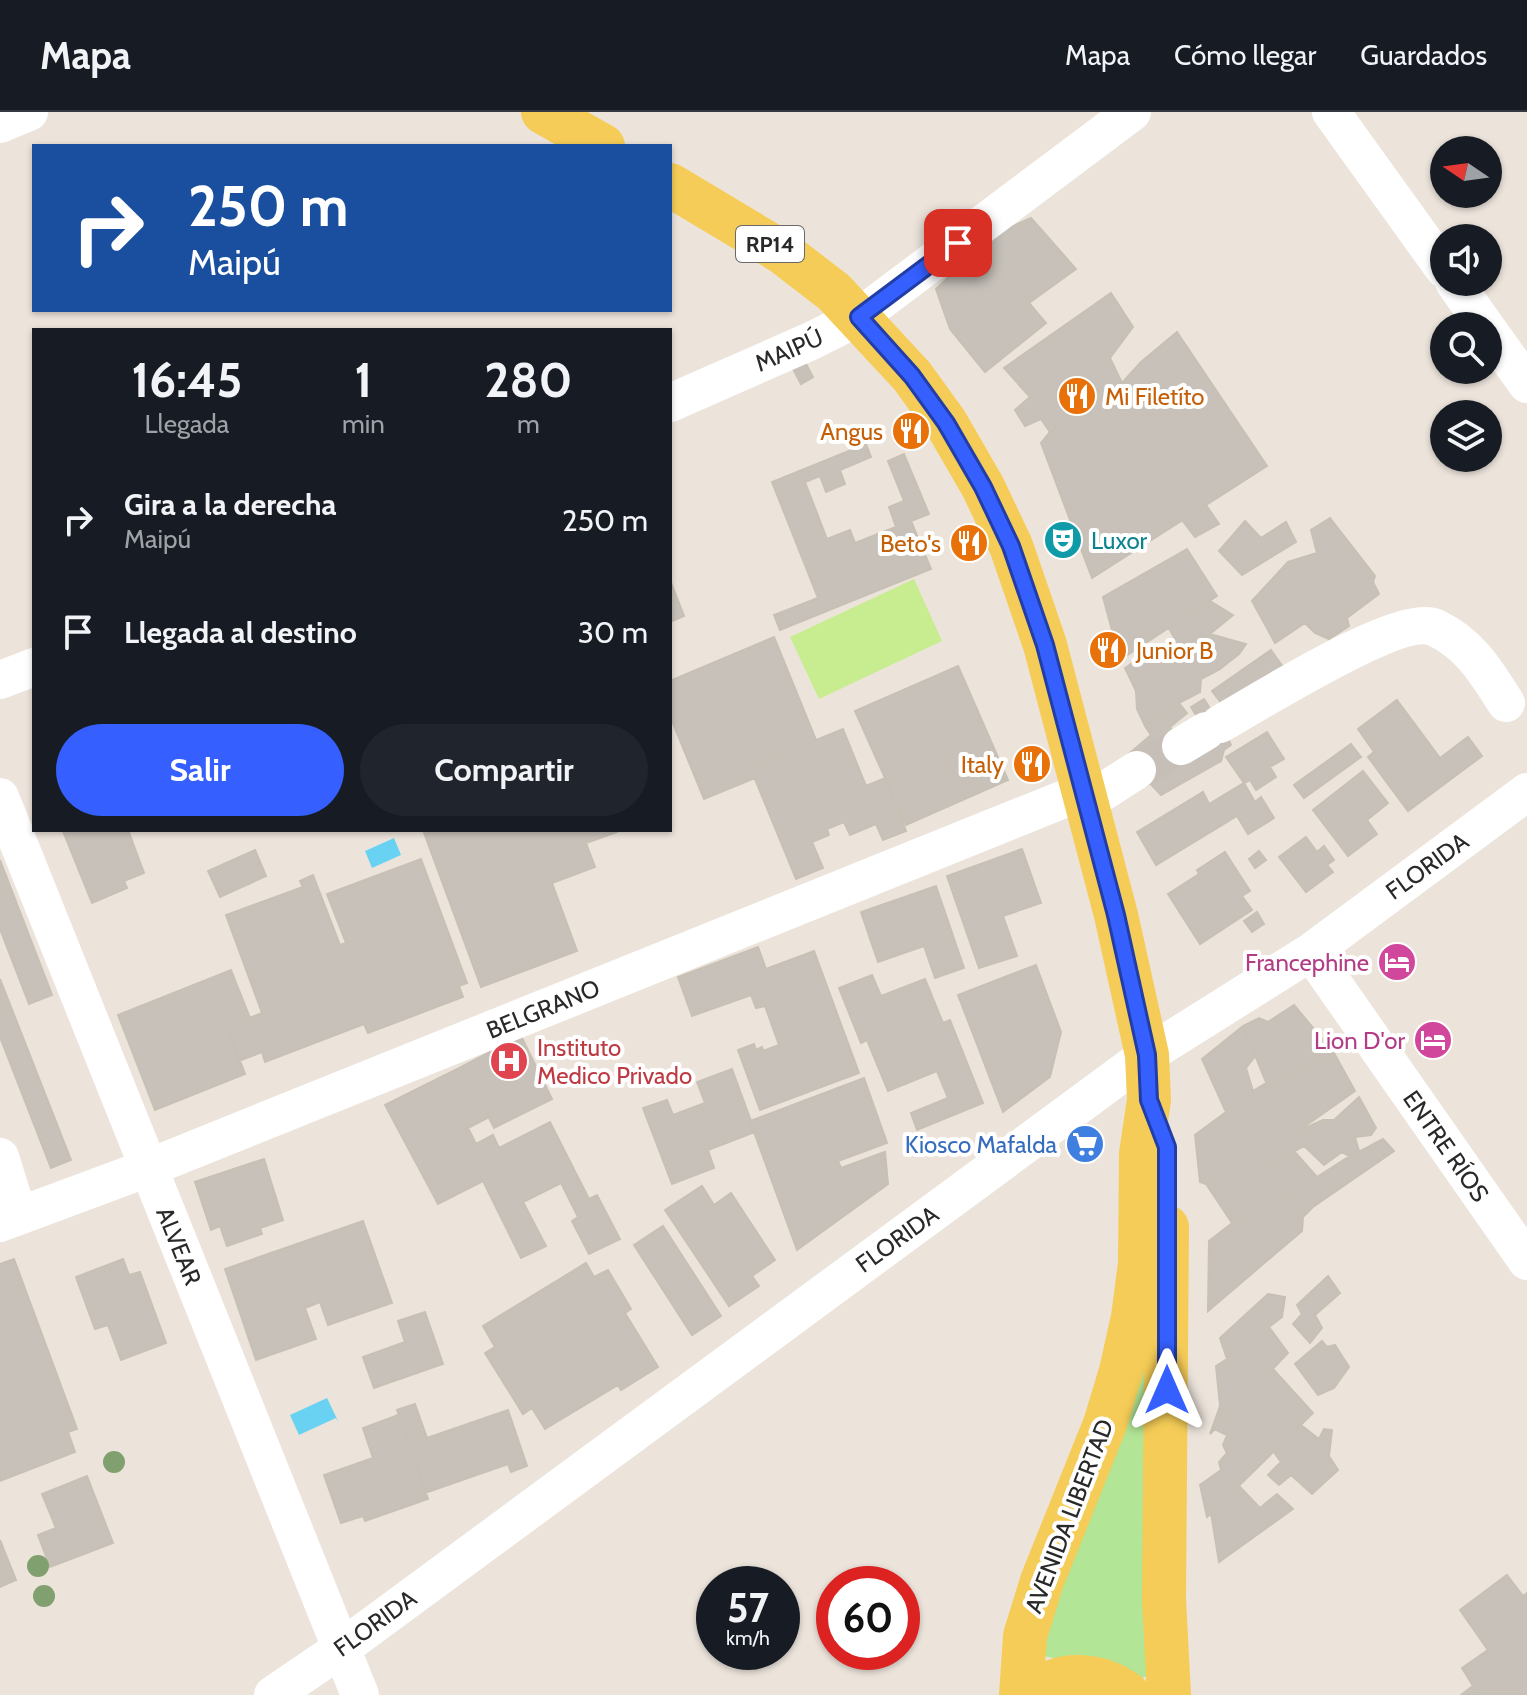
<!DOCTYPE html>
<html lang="es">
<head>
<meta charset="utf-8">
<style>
  body { margin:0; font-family:Cabin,sans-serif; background:#20242c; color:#f1f3f6; height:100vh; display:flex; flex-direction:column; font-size:30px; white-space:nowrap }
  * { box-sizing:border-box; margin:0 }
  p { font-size:26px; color:#9ea1a6 }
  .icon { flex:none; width:44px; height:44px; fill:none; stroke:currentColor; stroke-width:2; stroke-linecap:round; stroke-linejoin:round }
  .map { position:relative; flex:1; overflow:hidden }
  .sheet { position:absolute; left:32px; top:216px; width:640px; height:504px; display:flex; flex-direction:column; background:#171b24; border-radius:0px; box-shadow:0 2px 6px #0004 }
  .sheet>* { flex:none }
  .hud { position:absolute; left:32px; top:32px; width:640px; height:168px; border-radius:0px; box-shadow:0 2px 6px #0004; background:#1a4fa0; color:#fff; overflow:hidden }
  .needle { width:52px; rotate:283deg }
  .buttons { position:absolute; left:1430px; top:24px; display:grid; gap:16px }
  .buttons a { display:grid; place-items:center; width:72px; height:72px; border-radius:50%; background:#171b24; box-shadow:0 2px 6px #0004; font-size:40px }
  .speed { position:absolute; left:696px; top:1454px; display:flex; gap:16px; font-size:40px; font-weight:700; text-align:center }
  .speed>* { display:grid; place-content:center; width:104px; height:104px; border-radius:50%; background:#171b24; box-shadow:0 2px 6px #0004; line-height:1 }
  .speed small { font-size:20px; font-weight:400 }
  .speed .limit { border:12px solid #d22; background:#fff; color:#111 }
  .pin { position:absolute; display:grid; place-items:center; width:68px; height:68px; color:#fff; margin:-34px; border-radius:16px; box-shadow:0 4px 12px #0006 }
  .me { position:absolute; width:88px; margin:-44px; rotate:0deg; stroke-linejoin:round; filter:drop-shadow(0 0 6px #0008) }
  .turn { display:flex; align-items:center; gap:28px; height:168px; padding:0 24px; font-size:36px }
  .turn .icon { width:104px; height:104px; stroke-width:2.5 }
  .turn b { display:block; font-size:56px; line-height:68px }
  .eta { display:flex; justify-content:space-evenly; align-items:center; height:136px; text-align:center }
  .eta b { font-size:48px; font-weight:800; line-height:56px }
  .primary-button { display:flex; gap:16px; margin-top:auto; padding:16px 24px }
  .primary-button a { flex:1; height:92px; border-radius:48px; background:#3560ff; color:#fff; font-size:32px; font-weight:800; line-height:92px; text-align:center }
  .primary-button a+a { background:#20242c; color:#f1f3f6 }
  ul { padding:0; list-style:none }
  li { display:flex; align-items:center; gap:24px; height:112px; padding:0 24px }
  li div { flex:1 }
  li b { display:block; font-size:30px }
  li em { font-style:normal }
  header { display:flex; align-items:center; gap:48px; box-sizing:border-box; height:112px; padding:0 40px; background:#171b24; border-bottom:2px solid #363941 }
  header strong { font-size:38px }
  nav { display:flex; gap:44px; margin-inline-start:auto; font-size:28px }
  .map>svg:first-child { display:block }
  .green { fill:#b2e595 }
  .pitch { fill:#c8ed90 }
  .water { fill:#69d2f2 }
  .building { fill:#c7c1ba; stroke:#c7c0b4; stroke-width:2 }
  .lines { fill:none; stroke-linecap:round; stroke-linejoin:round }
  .minor-tunnel { stroke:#c5bfb7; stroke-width:38; stroke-dasharray:38 19; stroke-linecap:butt }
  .minor { stroke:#fff; stroke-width:38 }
  .major { stroke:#f5cc57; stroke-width:44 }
  .tree { fill:#81a06f }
  .route-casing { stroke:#223ea6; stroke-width:20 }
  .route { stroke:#3560ff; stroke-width:14 }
  .labels { text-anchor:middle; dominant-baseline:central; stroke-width:8; stroke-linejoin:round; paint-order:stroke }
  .shield { fill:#fff; stroke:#696969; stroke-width:2 }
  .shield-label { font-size:22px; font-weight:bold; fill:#292929 }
  .street-label { font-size:24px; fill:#292929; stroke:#fff }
  .food-label { font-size:24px; fill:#c56008; stroke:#fff; text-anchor:end }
  .culture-label { font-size:24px; fill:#0d838f; stroke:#fff; text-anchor:start }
  .hotel-label { font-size:24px; fill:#b23c85; stroke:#fff; text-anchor:end }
  .health-label { font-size:24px; fill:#be3a42; stroke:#fff; text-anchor:start }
  .shop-label { font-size:24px; fill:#366cbe; stroke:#fff; text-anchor:end }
</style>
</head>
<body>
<header>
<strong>Mapa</strong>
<nav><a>Mapa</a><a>Cómo llegar</a><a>Guardados</a></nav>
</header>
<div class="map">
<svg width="1527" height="1583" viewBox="0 0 1527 1583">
  <rect width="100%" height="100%" fill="#ece4db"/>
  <path class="green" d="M 1144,1228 L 1151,1563 L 1142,1566 C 1123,1556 1103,1548 1081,1544 C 1068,1542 1055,1550 1044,1543 L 1047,1508 Z"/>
  <path class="pitch" d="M 914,467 L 942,529 L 819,587 L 790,525 Z"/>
  <path class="water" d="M 394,726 L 401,743 L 372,756 L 365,739 Z
    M 327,1286 L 339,1311 L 336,1306 L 299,1323 L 290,1303 Z"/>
  <path class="building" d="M 1031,106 L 1076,157 L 1029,191 L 1046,211 L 985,260 L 950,217 L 936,177 L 993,123 Z
    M 1111,181 L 1133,215 L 1110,246 L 1122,271 L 1050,320 L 1041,307 L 1025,314 L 1015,298 L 1030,285 L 1004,256 Z
    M 1177,220 L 1267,354 L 1092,466 L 1041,331 L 1050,320 L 1122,271 L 1141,250 Z
    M 805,250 L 813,265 L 801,272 L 793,257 Z
    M 866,332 L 871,345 L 840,358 L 845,372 L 826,380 L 820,364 L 805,370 L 827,427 L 850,418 L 855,431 L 896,415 L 889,395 L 904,389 L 888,349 L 904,342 L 929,402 L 911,409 L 931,457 L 780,518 L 774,503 L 818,486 L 772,370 Z
    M 1206,393 L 1219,412 L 1195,425 L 1182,408 Z
    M 1330,406 L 1375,464 L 1373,470 L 1379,482 L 1347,506 L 1349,514 L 1329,527 L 1315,521 L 1305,511 L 1275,531 L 1252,489 L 1288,450 L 1317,441 L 1311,418 Z
    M 1245,409 L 1261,426 L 1286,410 L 1296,430 L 1242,463 L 1219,439 Z
    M 1187,437 L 1217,484 L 1120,548 L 1103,485 Z
    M 670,468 L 684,504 L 670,510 Z
    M 1210,489 L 1233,503 L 1210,522 L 1246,532 L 1239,542 L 1220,557 L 1191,501 Z
    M 1191,501 L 1220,557 L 1201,567 L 1200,580 L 1169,596 L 1145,614 L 1137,597 L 1136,579 L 1125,556 L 1159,532 L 1175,550 L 1184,544 L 1169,516 Z
    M 774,525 L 816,628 L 750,655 L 755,666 L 704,687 L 670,604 L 670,569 Z
    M 1271,538 L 1290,565 L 1231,604 L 1212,579 Z
    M 958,554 L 1008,668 L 906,713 L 855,599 Z
    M 1204,587 L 1220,612 L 1208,623 L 1191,595 Z
    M 1397,588 L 1440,646 L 1468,625 L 1482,644 L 1408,699 L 1368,645 L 1374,640 L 1358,617 Z
    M 1179,591 L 1187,601 L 1170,615 L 1183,637 L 1225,620 L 1231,633 L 1224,638 L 1221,649 L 1161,683 L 1125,645 L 1151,623 L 1145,614 Z
    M 843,617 L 866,674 L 885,666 L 906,719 L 883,728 L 876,712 L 850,723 L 844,710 L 827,717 L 829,723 L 812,730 L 823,756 L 796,767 L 750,655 Z
    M 1267,620 L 1284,647 L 1270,655 L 1276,665 L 1256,678 L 1250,668 L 1244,671 L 1226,645 Z
    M 1351,632 L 1361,645 L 1304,686 L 1294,673 Z
    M 1363,659 L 1388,691 L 1367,708 L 1377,722 L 1348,744 L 1313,698 Z
    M 1244,671 L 1255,690 L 1261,685 L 1274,706 L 1248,722 L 1237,704 L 1156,753 L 1137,720 L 1203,680 L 1209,692 Z
    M 66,718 L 128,718 L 144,761 L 124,769 L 127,776 L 92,791 L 63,719 Z
    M 423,718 L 616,718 L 617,720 L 586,731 L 595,755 L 552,771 L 577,839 L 481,875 Z
    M 1306,725 L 1317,740 L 1324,734 L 1334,748 L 1327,753 L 1333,760 L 1306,780 L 1279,745 Z
    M 1022,737 L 1041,791 L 1003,804 L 1017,844 L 979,856 L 947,764 Z
    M 255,738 L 266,764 L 220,785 L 208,759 Z
    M 1259,739 L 1266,748 L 1255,756 L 1249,747 Z
    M 1225,740 L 1250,779 L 1242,784 L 1252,798 L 1200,832 L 1168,782 L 1199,762 L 1197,758 Z
    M 421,747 L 467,871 L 459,874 L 463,885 L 368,921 L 364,912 L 265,950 L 262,940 L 239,949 L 227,915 L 262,901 L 226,803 L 303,775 L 300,769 L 313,763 L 340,833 L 346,831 L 327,782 Z
    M 0,748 L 52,883 L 29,892 L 0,817 Z
    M 936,774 L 964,856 L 935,866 L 924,834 L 878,850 L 861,800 Z
    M 1257,800 L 1264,812 L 1252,820 L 1244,809 Z
    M 758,835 L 766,857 L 814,839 L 859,961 L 760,998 L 738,938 L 754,932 L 756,938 L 762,935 L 763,939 L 779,933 L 765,894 L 756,896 L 751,883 L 692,904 L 678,865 Z
    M 1036,853 L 1061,920 L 1050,965 L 1003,1000 L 958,883 Z
    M 231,858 L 250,906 L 227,915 L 245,962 L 155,998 L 118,903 Z
    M 872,863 L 881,884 L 925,867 L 943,911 L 950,908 L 983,991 L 917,1018 L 911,1001 L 948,986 L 937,959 L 888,979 L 867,928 L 861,931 L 839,876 Z
    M 0,867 L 71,1048 L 51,1056 L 0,925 Z
    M 1294,893 L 1334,941 L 1268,975 L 1243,914 L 1259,906 L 1268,910 Z
    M 1243,914 L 1256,943 L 1246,956 L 1253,979 L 1266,971 L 1298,1019 L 1223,1056 L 1206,1072 L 1200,1070 L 1195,1023 L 1226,1000 L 1202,947 Z
    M 521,924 L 552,987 L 494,1016 L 463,954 Z
    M 1334,941 L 1355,979 L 1298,1019 L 1268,975 Z
    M 463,954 L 489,1005 L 468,1016 L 476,1032 L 493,1023 L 499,1036 L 550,1010 L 589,1087 L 597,1083 L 620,1127 L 589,1142 L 572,1109 L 578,1105 L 561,1071 L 523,1090 L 546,1134 L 521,1146 L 483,1069 L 438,1092 L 385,993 Z
    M 732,957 L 755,1020 L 708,1038 L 714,1056 L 672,1072 L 643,996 L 667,988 L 673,1003 L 705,991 L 697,970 Z
    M 864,966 L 887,1031 L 838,1049 L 841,1056 L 885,1040 L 888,1072 L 797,1138 L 750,1009 Z
    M 1359,985 L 1376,1016 L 1371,1023 L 1355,1025 L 1359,1039 L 1349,1044 L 1342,1040 L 1324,1053 L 1304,1034 L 1298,1019 L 1323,1008 L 1334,1008 Z
    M 1298,1019 L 1304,1034 L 1264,1056 L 1280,1085 L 1232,1111 L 1206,1072 L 1223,1056 Z
    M 1383,1027 L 1394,1039 L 1313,1095 L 1303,1105 L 1290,1088 L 1278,1081 L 1264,1056 L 1294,1039 L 1317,1065 L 1345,1047 Z
    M 264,1047 L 283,1108 L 260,1116 L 262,1122 L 227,1134 L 220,1114 L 211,1118 L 195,1070 Z
    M 702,1074 L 714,1093 L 731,1081 L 775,1148 L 752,1164 L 759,1174 L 729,1194 L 665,1098 Z
    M 1280,1085 L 1290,1088 L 1303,1105 L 1302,1119 L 1208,1199 L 1209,1129 L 1232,1111 Z
    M 363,1109 L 392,1191 L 328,1213 L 320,1190 L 305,1196 L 316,1227 L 256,1248 L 225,1157 Z
    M 663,1114 L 721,1204 L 692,1223 L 634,1133 Z
    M 14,1147 L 77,1317 L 68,1320 L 75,1340 L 0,1369 L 0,1152 Z
    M 123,1147 L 129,1163 L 140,1160 L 166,1231 L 121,1248 L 108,1213 L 95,1217 L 76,1165 Z
    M 586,1151 L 594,1165 L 608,1158 L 631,1197 L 625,1201 L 658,1255 L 621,1278 L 618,1273 L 545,1317 L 532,1296 L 523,1302 L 485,1241 L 495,1235 L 483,1214 Z
    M 1328,1164 L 1340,1181 L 1315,1203 L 1322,1216 L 1310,1231 L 1293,1212 L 1302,1202 L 1297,1193 Z
    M 1268,1182 L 1285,1185 L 1282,1205 L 1269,1215 L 1288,1241 L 1210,1322 L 1220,1294 L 1216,1254 L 1227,1247 L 1220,1226 Z
    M 425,1200 L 443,1252 L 374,1276 L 363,1245 L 405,1230 L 398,1209 Z
    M 1322,1229 L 1327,1235 L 1335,1233 L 1349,1255 L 1334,1276 L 1318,1283 L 1295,1252 Z
    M 1273,1257 L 1313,1301 L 1207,1405 L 1200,1373 L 1221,1358 L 1219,1350 L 1227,1341 L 1223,1333 L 1227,1323 L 1214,1317 Z
    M 415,1292 L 427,1326 L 508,1298 L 527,1354 L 511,1360 L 508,1352 L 425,1381 L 397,1298 Z
    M 398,1303 L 428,1387 L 365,1409 L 363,1404 L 341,1411 L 324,1363 L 373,1346 L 363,1316 Z
    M 1301,1313 L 1319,1327 L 1324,1317 L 1332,1318 L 1329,1344 L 1338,1358 L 1312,1382 L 1291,1363 L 1279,1373 L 1268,1363 L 1281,1350 L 1274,1340 Z
    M 87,1364 L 113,1431 L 50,1455 L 38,1423 L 56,1416 L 42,1382 Z
    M 1239,1374 L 1260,1396 L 1277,1382 L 1293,1397 L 1219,1450 L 1211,1401 Z
    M 0,1428 L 16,1468 L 0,1475 Z
    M 1507,1463 L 1523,1484 L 1527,1481 L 1527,1508 L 1488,1538 L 1460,1498 Z
    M 1527,1508 L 1527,1583 L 1520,1583 L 1488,1538 Z
    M 1488,1538 L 1520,1583 L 1480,1583 L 1473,1574 L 1462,1556 Z
    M 1473,1574 L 1480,1583 L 1461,1583 Z"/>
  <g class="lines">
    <path class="minor-tunnel" d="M 1137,658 L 1181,634"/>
    <path class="minor" d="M 1331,0 L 1444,157
      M 0,12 L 29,0
      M 1454,170 L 1485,214
      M 1488,218 L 1527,272
      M 670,291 L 811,229 L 859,205 L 1132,0
      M 0,568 L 34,555
      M 1220,612 C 1256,592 1401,499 1436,516 C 1471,533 1486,560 1506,591
      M 1181,634 L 1206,619
      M 0,685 L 360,1583
      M 1087,690 L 1137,658
      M 1311,840 L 1527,1149
      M 0,1045 L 18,1103
      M 0,1111 L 148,1056 L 1084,679
      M 273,1583 L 342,1536 L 1147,943 L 1311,840 L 1527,680"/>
    <path class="major" d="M 543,0 L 603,34
      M 670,73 L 782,140 L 834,180 L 912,264 L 946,311 L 983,375 L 1011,434 L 1045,533 L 1116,803 L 1147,943 L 1149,988 L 1141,1042 L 1140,1152 L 1133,1205 L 1121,1259 L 1105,1312 L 1042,1469 L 1025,1524 L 1021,1583
      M 1167,1115 L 1164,1487 L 1169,1583
      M 1034,1583 C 1058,1556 1102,1562 1129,1583"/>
  </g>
  <g class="tree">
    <circle cx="114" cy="1350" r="11"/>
    <circle cx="38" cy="1454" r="11"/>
    <circle cx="44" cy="1484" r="11"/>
  </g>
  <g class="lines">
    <defs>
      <path id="route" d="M 958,131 L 859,205 L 912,264 L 946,311 L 983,375 L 1011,434 L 1045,533 L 1116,803 L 1147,943 L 1149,988 L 1167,1035 L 1167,1278"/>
    </defs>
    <use href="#route" class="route-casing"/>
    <use href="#route" class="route"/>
  </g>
  <defs>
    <symbol id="restaurant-disc" viewBox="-11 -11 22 22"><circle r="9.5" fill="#e8710a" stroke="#fff"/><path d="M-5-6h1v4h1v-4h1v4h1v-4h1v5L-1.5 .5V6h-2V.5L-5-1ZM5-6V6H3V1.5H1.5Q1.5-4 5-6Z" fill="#fff"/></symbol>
    <symbol id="theatre-disc" viewBox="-11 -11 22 22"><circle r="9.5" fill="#0f9aa8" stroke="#fff"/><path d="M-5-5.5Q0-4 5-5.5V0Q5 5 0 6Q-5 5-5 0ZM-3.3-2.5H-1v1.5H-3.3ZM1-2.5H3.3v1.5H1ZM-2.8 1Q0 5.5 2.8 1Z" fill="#fff"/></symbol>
    <symbol id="hotel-disc" viewBox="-11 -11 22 22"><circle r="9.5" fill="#d1479c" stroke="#fff"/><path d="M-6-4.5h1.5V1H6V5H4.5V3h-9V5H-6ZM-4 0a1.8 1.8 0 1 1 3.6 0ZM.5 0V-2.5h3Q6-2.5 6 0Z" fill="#fff"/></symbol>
    <symbol id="hospital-disc" viewBox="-11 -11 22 22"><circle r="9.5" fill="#e0444e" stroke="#fff"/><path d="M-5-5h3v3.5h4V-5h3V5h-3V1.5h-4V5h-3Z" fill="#fff"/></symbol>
    <symbol id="supermarket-disc" viewBox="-11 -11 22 22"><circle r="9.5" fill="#3f7fe0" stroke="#fff"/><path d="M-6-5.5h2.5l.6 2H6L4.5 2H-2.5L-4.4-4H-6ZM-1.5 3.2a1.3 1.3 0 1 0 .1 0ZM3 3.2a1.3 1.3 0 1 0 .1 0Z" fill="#fff"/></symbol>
  </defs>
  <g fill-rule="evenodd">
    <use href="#restaurant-disc" x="1055" y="262" width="44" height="44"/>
    <use href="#restaurant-disc" x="889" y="297" width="44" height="44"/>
    <use href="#theatre-disc" x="1041" y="406" width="44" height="44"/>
    <use href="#restaurant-disc" x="947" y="409" width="44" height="44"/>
    <use href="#restaurant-disc" x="1086" y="516" width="44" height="44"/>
    <use href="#restaurant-disc" x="1010" y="630" width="44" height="44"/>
    <use href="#hotel-disc" x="1375" y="828" width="44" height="44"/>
    <use href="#hotel-disc" x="1411" y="906" width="44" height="44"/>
    <use href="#hospital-disc" x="487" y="927" width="44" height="44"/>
    <use href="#supermarket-disc" x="1063" y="1010" width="44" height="44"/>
  </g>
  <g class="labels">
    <rect class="shield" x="736" y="114" width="68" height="36" rx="6"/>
    <g class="shield-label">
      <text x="770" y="132">RP14</text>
    </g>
    <g class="street-label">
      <text transform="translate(789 238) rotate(-24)">MAIPÚ</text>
      <text transform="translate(1427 754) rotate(-36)">FLORIDA</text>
      <text transform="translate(543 897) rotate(-22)">BELGRANO</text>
      <text transform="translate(1446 1034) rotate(55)">ENTRE RÍOS</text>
      <text transform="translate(897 1127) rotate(-36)">FLORIDA</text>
      <text transform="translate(179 1134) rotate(68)">ALVEAR</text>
      <text transform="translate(1069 1404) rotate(-69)">AVENIDA LIBERTAD</text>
      <text transform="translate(375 1511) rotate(-36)">FLORIDA</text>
    </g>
    <g class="food-label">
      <text x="1105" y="284" text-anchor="start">Mi Filetíto</text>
      <text x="883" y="319">Angus</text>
      <text x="941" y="431">Beto's</text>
      <text x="1136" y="538" text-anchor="start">Junior B</text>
      <text x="1004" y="652">Italy</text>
    </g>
    <g class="culture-label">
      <text x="1091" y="428">Luxor</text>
    </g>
    <g class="hotel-label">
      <text x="1369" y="850">Francephine</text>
      <text x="1405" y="928">Lion D'or</text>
    </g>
    <g class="health-label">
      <text x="537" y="935">Instituto<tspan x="537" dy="28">Medico Privado</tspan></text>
    </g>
    <g class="shop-label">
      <text x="1057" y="1032">Kiosco Mafalda</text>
    </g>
  </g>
</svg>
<div class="buttons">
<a><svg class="needle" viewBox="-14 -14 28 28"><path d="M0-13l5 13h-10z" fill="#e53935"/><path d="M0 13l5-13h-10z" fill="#9ea1a6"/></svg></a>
<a><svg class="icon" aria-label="sound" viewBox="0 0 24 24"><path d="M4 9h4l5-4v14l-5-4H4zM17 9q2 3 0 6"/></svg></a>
<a><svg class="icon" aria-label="search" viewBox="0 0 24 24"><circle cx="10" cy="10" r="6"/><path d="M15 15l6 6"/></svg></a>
<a><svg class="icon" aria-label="layers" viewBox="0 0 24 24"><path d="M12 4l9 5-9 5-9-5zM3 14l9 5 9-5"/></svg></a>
</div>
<div class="speed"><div>57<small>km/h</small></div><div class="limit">60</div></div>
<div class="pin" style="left:958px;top:131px;background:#d93025"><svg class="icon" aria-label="arrive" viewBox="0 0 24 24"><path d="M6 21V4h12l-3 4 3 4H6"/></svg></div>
<svg class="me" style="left:1167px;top:1278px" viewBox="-20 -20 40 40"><path d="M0-17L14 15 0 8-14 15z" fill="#3560ff" stroke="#fff" stroke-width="4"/></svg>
<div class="hud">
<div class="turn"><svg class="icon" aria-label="right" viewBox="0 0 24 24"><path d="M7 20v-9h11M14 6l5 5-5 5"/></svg><div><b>250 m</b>Maipú</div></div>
</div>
<section class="sheet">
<div class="eta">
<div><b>16:45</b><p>Llegada</p></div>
<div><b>1</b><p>min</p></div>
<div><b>280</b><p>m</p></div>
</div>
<ul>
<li><svg class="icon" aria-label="right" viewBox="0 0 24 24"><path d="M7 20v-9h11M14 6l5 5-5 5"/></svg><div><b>Gira a la derecha</b><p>Maipú</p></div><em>250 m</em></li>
<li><svg class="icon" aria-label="arrive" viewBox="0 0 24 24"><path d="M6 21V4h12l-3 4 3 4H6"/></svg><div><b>Llegada al destino</b></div><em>30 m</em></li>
</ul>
<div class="primary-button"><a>Salir</a><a>Compartir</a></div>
</section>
</div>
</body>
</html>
